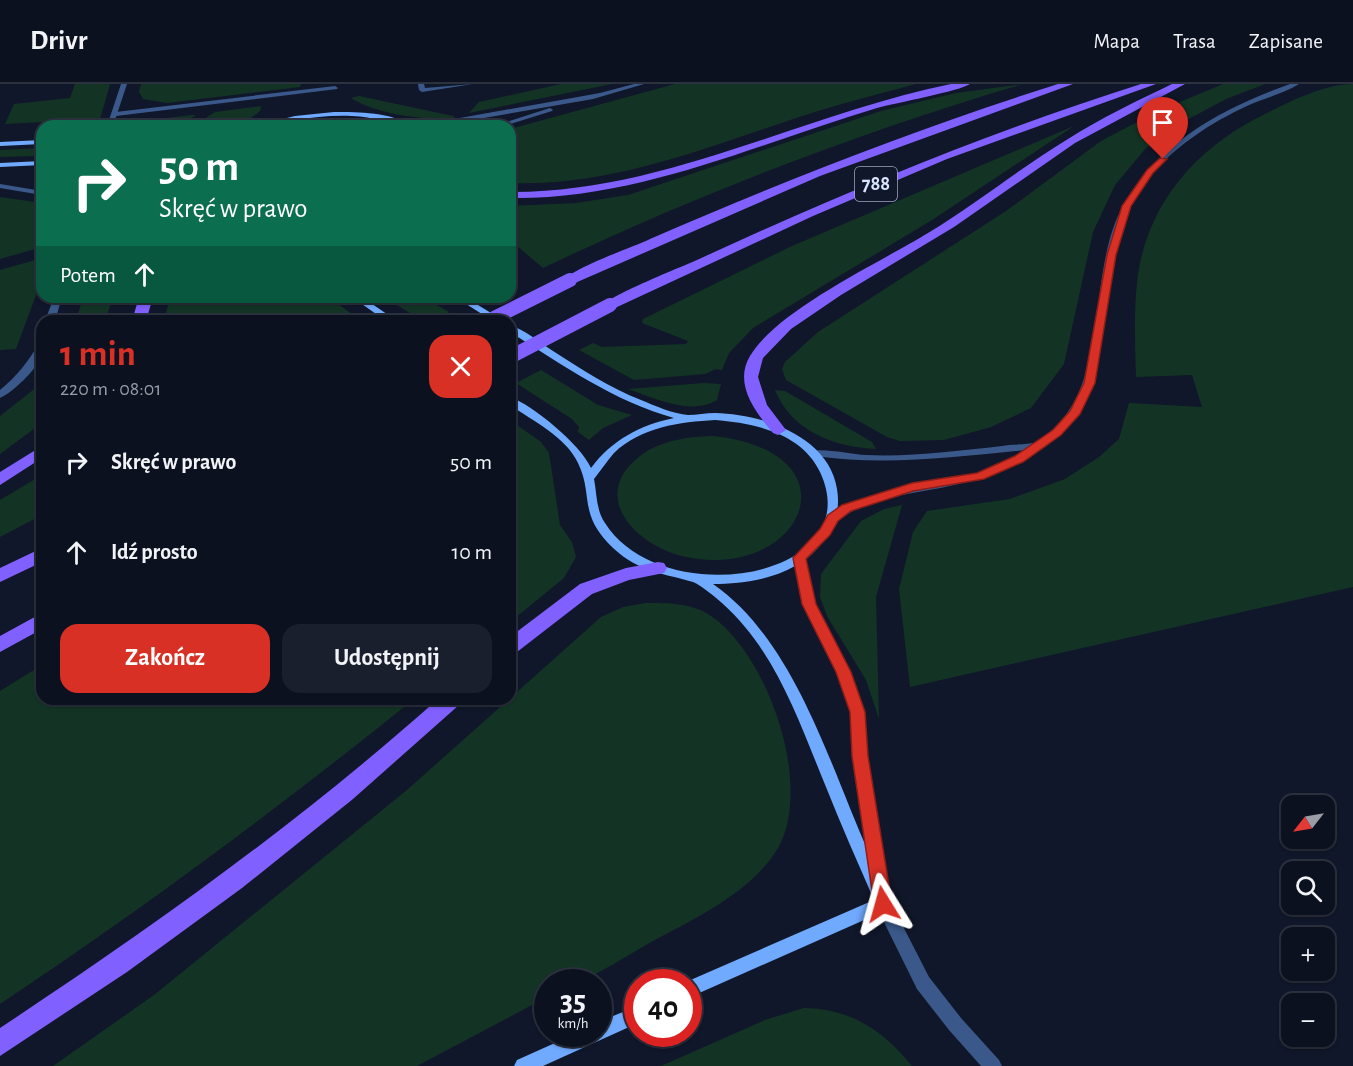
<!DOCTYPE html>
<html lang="pl">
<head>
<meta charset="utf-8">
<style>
  body { margin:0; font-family:"Alegreya Sans",sans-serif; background:#1a1f2d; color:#f1f3f6; height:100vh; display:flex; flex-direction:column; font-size:22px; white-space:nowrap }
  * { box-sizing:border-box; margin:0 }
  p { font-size:20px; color:#9a9da5 }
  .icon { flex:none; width:33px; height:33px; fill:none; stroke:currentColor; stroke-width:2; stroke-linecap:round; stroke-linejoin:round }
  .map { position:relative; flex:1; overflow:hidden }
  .sheet { position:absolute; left:36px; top:231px; width:480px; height:390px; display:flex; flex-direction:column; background:#0c1120; border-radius:18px; box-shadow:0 2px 4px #0004,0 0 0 2px #2c313e }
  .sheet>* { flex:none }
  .banner { position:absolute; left:36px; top:36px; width:480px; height:183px; border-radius:18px; box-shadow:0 2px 4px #0004,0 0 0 2px #2c313e; background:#0b6e4f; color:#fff; overflow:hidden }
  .needle { width:39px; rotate:239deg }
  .controls { position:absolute; left:1281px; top:711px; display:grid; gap:12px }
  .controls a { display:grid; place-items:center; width:54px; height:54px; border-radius:12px; background:#0c1120; box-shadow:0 2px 4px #0004,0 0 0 2px #2c313e; font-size:30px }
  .speed { position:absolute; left:534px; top:885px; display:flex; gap:12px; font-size:30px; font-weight:700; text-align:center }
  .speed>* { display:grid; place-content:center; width:78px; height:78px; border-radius:50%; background:#0c1120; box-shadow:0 2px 4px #0004,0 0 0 2px #2c313e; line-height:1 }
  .speed small { font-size:15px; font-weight:400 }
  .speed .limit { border:9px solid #d22; background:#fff; color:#111 }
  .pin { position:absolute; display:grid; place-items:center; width:51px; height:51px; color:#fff; margin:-62px -26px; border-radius:50% 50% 50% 0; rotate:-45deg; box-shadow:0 0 6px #0007 }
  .pin .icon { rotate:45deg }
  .me { position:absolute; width:66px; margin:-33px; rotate:352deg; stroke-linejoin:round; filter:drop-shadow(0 0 4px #0008) }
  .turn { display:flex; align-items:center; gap:21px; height:126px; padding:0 24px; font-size:27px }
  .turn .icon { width:78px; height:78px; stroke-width:2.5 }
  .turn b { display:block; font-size:42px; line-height:51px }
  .then { display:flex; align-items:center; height:57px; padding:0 24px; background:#0003; gap:12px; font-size:22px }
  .round { display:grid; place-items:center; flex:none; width:63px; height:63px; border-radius:18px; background:#1a1f2d }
  .head { display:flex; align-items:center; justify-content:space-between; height:102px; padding:0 24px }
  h1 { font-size:36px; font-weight:700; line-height:45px; color:#d93025 }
  .action { display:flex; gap:12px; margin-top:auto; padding:12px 24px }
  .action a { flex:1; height:69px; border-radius:18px; background:#d93025; color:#fff; font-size:24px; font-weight:700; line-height:69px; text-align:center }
  .action a+a { background:#1a1f2d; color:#f1f3f6 }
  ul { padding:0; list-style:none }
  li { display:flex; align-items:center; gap:18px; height:90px; padding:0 24px }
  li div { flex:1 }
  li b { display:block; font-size:22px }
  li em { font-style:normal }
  header { display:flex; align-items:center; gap:36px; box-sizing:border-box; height:84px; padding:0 30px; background:#0c1120; border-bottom:2px solid #2c313e }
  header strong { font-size:28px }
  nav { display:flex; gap:33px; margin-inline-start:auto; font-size:21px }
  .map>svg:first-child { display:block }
  .green { fill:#133425 }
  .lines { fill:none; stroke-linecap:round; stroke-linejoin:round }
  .lane { fill:#3a598a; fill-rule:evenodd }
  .street { fill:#3a598a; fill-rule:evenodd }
  .secondary { fill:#70aaff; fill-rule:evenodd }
  .primary { fill:#8060ff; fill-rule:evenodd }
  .primary-bridge { stroke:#8060ff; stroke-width:14 }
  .route { fill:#d93025; stroke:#8d1f18; stroke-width:1.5 }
  .labels { text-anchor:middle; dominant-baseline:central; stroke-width:6; stroke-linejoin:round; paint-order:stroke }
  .shield { fill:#10172a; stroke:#9da7bf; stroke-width:1.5 }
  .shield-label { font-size:20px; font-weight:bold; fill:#d9e5ff }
</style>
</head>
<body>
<header>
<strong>Drivr</strong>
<nav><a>Mapa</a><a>Trasa</a><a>Zapisane</a></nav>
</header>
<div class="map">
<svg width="1353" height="982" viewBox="0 0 1353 982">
  <rect width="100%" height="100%" fill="#10172a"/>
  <path class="green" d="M 75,0 L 110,0 L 100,35 L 5,40 L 14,20 L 70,14 Z
    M 141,0 L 301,0 L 300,3 L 167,19 L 143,15 L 139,8 Z
    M 561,0 L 612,0 L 469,29 L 479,18 Z
    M 675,0 L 916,0 C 878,10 840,20 802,32 C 708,63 611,103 510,99 L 510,45 Z
    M 1023,0 C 858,49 698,110 543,184 L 510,156 L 510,122 L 576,119 L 628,111 L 881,27 L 956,9 Z
    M 1223,0 L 1265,0 L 1226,15 L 1183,38 L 1146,64 L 1115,101 L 1093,148 L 1064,280 L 1031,324 L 991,343 L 944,356 L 900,357 L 887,353 L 786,296 L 782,285 L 785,278 L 818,248 L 1006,127 L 1101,57 L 1156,28 Z
    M 1353,0 L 1353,503 L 910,603 L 899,505 L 913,448 L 927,427 L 1010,415 L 1065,395 L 1099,373 L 1119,355 L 1129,319 L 1202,323 L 1192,291 L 1136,293 C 1135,257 1133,215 1140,179 C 1155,109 1204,59 1267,29 C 1291,17 1325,0 1353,0 Z
    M 359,12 L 453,32 L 455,34 C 425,37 376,30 351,14 Z
    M 261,22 L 260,27 C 241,45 217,42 193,42 L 215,28 Z
    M 196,31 L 180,42 L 132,38 L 192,31 Z
    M 1074,42 L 932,136 L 753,244 L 729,269 L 722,286 L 716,285 L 705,290 L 634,296 L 579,266 L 593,259 L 602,263 L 686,260 L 688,257 L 642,239 L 643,235 L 792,162 Z
    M 42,64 L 42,72 L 0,73 L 0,66 Z
    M 0,113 L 42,119 L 42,163 L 0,175 Z
    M 42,174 L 42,195 L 16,265 L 0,266 L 0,186 Z
    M 83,213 L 113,213 L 105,237 L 76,237 Z
    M 170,213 L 329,213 L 361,237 L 164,237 Z
    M 384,213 L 423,213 L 449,228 L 431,237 L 423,237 Z
    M 541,286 L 598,321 L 632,331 L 603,344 L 589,356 L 578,348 L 579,343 L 572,335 L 516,299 Z
    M 42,299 L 42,339 L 0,370 L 0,332 Z
    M 704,299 L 721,300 L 717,316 C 690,332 654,314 628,305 Z
    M 775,306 L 785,307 L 872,358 L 876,365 C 835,363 792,348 775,306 Z
    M 510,336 L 541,358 L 549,369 L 560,441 L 572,458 L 576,473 L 564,494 L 510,538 Z
    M 713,352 C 862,368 802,500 682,472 C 636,461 588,412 640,372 C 661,356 687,353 713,352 Z
    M 42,391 L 42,431 L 0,453 L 0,416 Z
    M 902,421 L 876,513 L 879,635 L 866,596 L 827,532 L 820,513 L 821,490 L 861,437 L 884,425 Z
    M 646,519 C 667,519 690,519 708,530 C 767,567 814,701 778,764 C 752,808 695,835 651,858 C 635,867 590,896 575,898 C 566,900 556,898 548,898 L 547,913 L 417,982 L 53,982 L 154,911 L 407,706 L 601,533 L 623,523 Z
    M 42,581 L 42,615 L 414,615 C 280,723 143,825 0,920 L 0,607 Z
    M 804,924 C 851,925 883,946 912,982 L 661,982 L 765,936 Z"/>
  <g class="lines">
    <path class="lane" d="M 418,0 L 424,0 L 425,4 L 473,0 L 422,8 L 419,6 Z
      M 335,2 L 338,4 L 337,5 L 116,32 L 113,30 L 116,28 Z"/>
    <path class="street" d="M 121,0 L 127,0 L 113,42 L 107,42 Z
      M 634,0 L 644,0 L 593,15 L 438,42 L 405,41 L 408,39 L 432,39 L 600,9 Z
      M 1290,0 L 1299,0 C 1285,9 1265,14 1249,21 C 1210,39 1171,64 1145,99 C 1123,128 1115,164 1109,200 C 1104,233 1103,267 1092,299 C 1069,373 987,397 918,408 C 896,412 873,416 853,427 C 845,431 838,439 829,437 L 827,434 L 829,431 C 878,401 924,406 976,390 C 993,384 1010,375 1026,366 C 955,373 886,382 815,372 L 811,371 L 810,369 L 811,367 C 824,364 851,370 866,371 C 911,373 957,367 1002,362 C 1013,360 1028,361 1038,358 C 1043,356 1048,350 1052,346 C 1111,295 1086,186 1124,120 C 1160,57 1224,24 1290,0 Z
      M 550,24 L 553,26 L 552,27 L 504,42 L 494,42 Z
      M 0,100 L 42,107 L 42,111 L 0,104 Z
      M 54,213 L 62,213 L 55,237 L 45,237 Z
      M 42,258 C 42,263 43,269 41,273 C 37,285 12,309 0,314 L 0,306 C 17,292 28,278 39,259 Z
      M 883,813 L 889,815 L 929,893 L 961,934 L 999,976 L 1002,982 L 981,982 L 949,946 L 917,905 L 875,820 L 877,815 Z"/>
    <path class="secondary" d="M 334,28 C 359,28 391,28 412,42 C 393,42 373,32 352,32 C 333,31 314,33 296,36 C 281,38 268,42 254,42 L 295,32 Z
      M 42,56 L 42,60 L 0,62 L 0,58 Z
      M 42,77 L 42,81 L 0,83 L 0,79 Z
      M 352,213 L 362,213 L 397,237 L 386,237 Z
      M 455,213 L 465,213 L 504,237 L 493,237 Z
      M 510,241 C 525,246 539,258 553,267 C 581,285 610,304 641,316 C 655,322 674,330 688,331 C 697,331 706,329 715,329 C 762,330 829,352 837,405 C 842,435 828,457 805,476 L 815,520 L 850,588 L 864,628 L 867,672 L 889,804 L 886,809 L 891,820 L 889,825 L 688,914 L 688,898 L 686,898 L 874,816 C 858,779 841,741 826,703 C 799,638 776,567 722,519 C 715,513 701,501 693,498 C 658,488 635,487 608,459 C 579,428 593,410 578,379 C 566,353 533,337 510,321 L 510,313 C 533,321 581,361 591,384 C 612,356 640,341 674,334 C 613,317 563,281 510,248 ZM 715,336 C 754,339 802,349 820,388 C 870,495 662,529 605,439 C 596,426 597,410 594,395 C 601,386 607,377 614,369 C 641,343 680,338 715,336 ZM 795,482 L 803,520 L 836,588 L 850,628 L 853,672 L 868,767 C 829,679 794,556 713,500 C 739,500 771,496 795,482 Z
      M 638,922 L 638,939 L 543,982 L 514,982 L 517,976 L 575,950 L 598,950 L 598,938 Z"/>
    <path class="primary" d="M 951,0 L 970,0 C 960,7 895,19 877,24 C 756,60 638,116 510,114 L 510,108 C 663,109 803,30 951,0 Z
      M 1058,0 L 1073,0 L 820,92 L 575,199 L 570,200 L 564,196 C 575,183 631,164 650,155 C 783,97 919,44 1058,0 Z
      M 1141,0 L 1156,0 L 947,75 L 813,132 L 615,224 L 605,224 L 603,221 C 613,210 679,184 697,176 C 842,109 989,48 1141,0 Z
      M 1172,0 L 1185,0 L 1075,59 L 954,143 L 841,211 L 791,245 L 763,274 L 758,293 L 767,321 L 786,346 L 778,351 L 773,349 C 756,329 733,300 750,272 C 777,226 881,178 928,149 C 976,120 1020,84 1068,55 C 1101,34 1137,17 1172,0 Z
      M 139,213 L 153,213 L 146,237 L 132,237 Z
      M 42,362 L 42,374 L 0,401 L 0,388 Z
      M 42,464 L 42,478 L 0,498 L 0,484 Z
      M 658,478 L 664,479 L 667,484 L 664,489 L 629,496 L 592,510 L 517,568 L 510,570 L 510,553 L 580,500 L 626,484 Z
      M 42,529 L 42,545 L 0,568 L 0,552 Z
      M 438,615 L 462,615 L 459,621 L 353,715 L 242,804 L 127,888 L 0,972 L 0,944 C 153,843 301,737 438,615 Z"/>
    <path class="primary-bridge" d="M 488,237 L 570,196
      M 510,273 L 610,221"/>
  </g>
  <path class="route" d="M 1160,74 L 1167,75 L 1153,89 L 1131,122 L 1116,171 L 1095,299 L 1080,330 L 1061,351 L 1023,378 L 984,395 L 913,407 L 851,427 L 838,437 L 830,451 L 806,475 L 816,520 L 851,588 L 865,628 L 868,672 L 892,820 L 890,826 L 883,829 L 877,826 L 874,820 L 852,672 L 850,628 L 836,588 L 802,520 L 793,474 L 820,445 L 828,431 L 842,421 L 912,399 L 977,389 L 1015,372 L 1053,346 L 1070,327 L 1084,299 L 1107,171 L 1122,122 L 1147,86 Z"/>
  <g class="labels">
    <rect class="shield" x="855" y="83" width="42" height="34" rx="4.5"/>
    <g class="shield-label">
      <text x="876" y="100">788</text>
    </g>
  </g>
</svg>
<div class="controls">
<a><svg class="needle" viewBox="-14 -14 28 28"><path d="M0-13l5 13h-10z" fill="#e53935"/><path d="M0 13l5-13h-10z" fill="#9a9da5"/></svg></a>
<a><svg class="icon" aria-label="search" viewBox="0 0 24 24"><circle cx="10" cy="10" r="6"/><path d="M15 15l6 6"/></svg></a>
<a>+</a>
<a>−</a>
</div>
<div class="speed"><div>35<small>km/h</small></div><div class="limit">40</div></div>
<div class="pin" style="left:1163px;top:75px;background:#d93025"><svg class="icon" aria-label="arrive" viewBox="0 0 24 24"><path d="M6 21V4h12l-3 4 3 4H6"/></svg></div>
<svg class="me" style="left:883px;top:820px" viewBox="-20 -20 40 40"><path d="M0-17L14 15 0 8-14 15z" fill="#d93025" stroke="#fff" stroke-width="4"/></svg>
<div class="banner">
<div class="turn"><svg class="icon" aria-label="right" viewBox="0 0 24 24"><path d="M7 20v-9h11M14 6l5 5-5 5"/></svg><div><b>50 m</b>Skręć w prawo</div></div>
<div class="then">Potem<svg class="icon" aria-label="ahead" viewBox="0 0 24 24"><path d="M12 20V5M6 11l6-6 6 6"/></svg></div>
</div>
<section class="sheet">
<div class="head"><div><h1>1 min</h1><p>220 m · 08:01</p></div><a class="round" style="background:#d93025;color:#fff"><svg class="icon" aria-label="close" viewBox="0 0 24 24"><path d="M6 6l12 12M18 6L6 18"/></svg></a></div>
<ul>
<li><svg class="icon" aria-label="right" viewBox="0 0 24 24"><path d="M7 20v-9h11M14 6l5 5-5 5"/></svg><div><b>Skręć w prawo</b></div><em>50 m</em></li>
<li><svg class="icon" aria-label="ahead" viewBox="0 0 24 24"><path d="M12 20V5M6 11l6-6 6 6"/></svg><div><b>Idź prosto</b></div><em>10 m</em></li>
</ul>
<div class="action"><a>Zakończ</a><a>Udostępnij</a></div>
</section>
</div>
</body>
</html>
